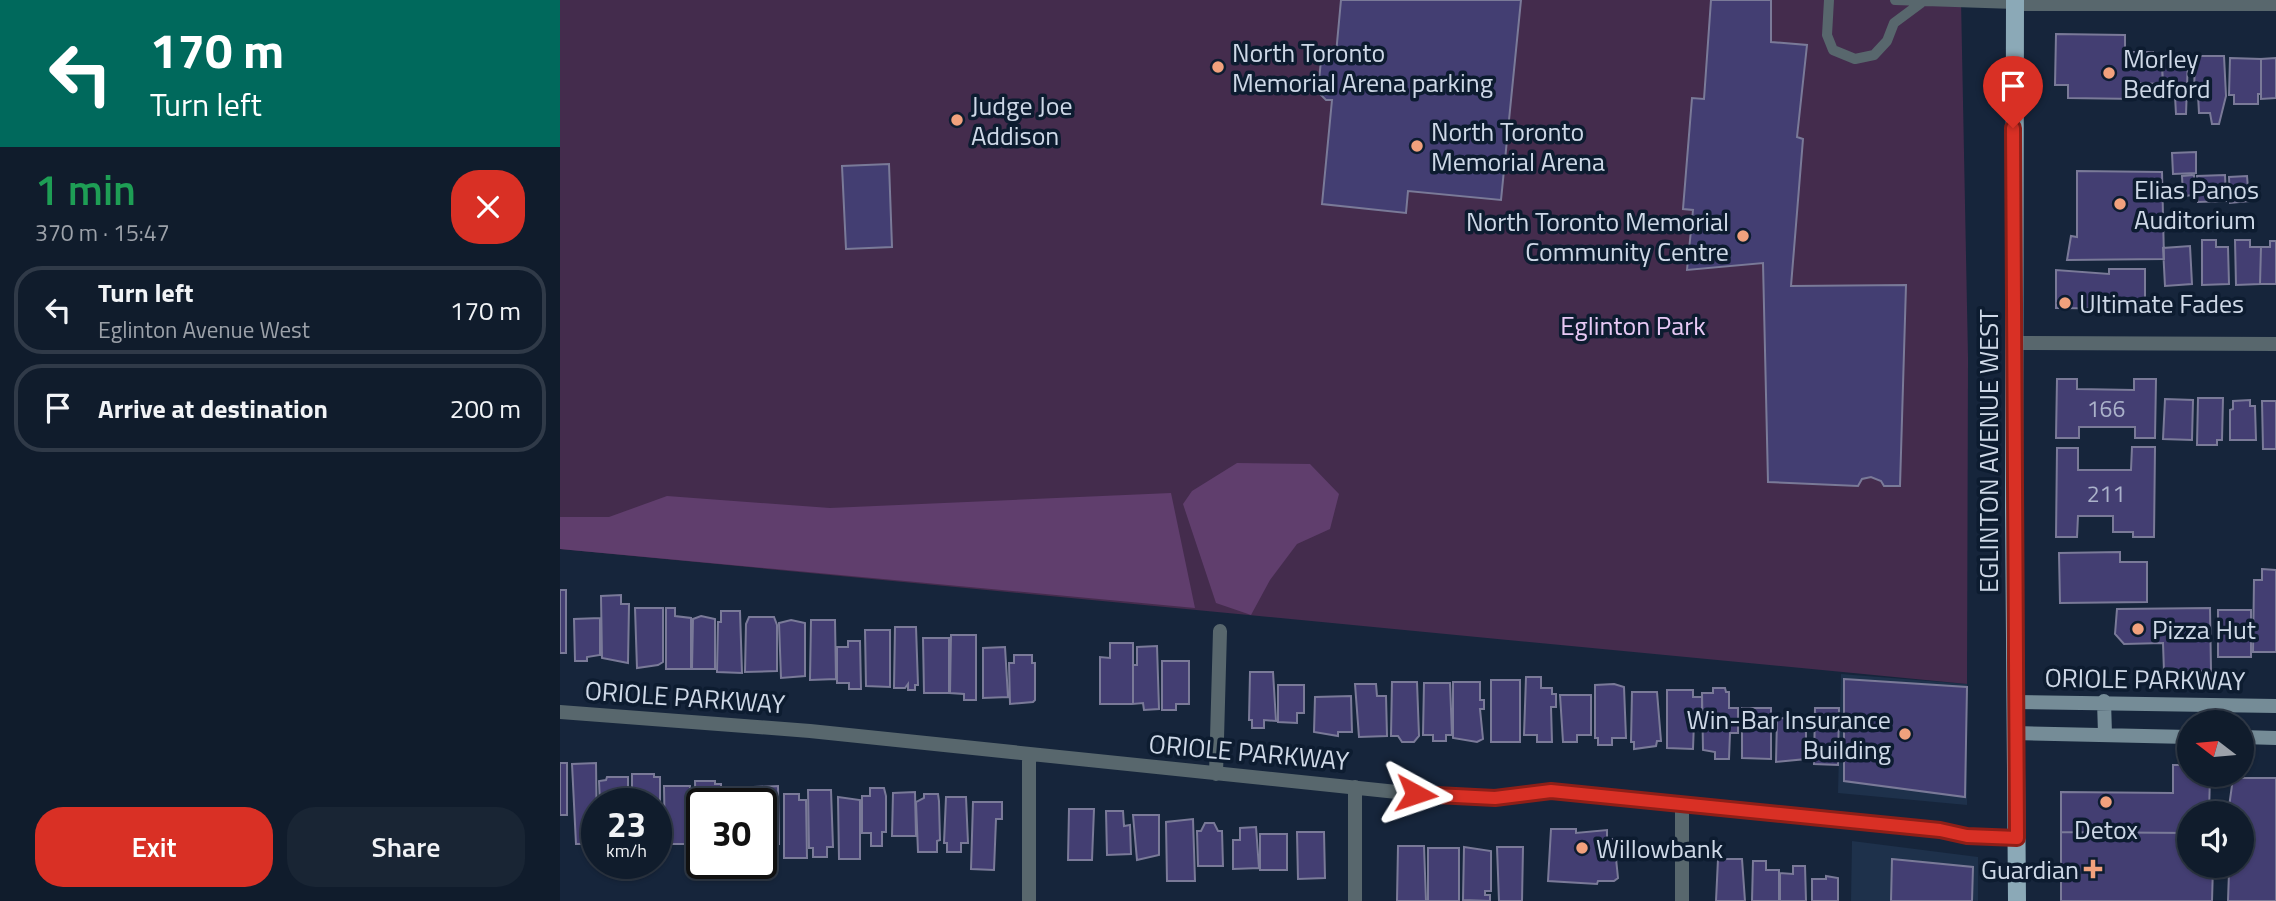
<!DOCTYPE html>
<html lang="en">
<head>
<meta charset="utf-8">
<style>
  body { margin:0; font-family:"Titillium Web",sans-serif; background:#192534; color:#f1f3f6; height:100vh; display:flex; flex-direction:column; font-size:26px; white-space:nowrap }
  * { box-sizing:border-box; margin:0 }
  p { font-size:23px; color:#9ca1a9 }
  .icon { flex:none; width:38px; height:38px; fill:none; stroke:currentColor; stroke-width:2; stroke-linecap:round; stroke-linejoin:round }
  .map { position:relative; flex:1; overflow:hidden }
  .details { display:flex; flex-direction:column; background:#101c2c; width:560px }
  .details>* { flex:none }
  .banner { background:#00695c; color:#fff; overflow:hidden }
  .needle { width:46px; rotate:286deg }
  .buttons { position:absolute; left:1617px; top:710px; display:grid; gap:14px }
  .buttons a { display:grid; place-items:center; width:77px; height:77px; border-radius:50%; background:#101c2c; box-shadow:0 2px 5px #0004,0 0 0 2px #303a48; font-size:35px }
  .speed { position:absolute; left:21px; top:788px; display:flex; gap:14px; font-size:35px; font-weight:700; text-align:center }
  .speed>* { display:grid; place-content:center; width:91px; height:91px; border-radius:50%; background:#101c2c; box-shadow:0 2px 5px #0004,0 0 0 2px #303a48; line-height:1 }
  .speed small { font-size:18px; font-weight:400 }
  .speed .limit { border:4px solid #111; border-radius:10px; background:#fff; color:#111 }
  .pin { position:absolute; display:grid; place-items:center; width:60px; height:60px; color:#fff; margin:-72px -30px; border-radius:50% 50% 50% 0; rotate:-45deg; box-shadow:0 0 7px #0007 }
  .pin .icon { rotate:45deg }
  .me { position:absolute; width:77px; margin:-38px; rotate:95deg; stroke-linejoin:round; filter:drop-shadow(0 0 5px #0008) }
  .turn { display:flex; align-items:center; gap:24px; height:147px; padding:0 35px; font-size:32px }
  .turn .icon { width:91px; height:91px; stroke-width:2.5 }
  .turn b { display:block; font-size:49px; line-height:60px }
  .round { display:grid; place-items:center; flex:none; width:74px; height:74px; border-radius:28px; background:#192534 }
  .headline { display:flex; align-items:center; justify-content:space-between; height:119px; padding:0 35px }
  h1 { font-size:42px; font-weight:600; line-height:52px; color:#1e9e55 }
  .button { display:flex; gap:14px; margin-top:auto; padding:14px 35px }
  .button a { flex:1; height:80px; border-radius:28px; background:#d93025; color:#fff; font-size:28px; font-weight:600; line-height:80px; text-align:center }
  .button a+a { background:#192534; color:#f1f3f6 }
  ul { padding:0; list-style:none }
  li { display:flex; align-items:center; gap:21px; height:88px; margin:0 14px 10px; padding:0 21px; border:4px solid #303a48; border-radius:28px }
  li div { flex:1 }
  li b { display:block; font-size:26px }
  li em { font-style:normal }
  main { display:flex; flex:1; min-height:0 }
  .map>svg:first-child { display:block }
  .built { fill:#1e314b }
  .green { fill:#442c4d }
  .forest { fill:#603e6d }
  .building { fill:#433e72; stroke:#7a7a98; stroke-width:2 }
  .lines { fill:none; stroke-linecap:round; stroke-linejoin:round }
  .lane { stroke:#58676d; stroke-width:10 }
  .street { stroke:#58676d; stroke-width:14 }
  .secondary { stroke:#758c97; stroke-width:14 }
  .primary { stroke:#8ba9b7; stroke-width:18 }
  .route-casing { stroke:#8d1f18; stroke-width:18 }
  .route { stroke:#d93025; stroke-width:12 }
  .poi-dot { fill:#f1a17d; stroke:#0d1c30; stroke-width:2.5 }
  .labels { text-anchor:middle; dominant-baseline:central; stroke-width:7; stroke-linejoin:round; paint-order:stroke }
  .number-label { font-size:23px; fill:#abb2ca }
  .poi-label { font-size:26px; fill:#ced8e7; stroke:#0d1c30; text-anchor:start }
  .park-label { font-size:26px; fill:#e8c9f5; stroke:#0d1c30 }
  .street-label { font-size:26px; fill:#ced8e7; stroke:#0d1c30 }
</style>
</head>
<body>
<main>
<section class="details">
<div class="banner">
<div class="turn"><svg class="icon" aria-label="left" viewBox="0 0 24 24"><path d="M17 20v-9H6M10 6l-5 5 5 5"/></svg><div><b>170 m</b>Turn left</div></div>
</div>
<div class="headline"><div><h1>1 min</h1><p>370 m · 15:47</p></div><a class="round" style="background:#d93025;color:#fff"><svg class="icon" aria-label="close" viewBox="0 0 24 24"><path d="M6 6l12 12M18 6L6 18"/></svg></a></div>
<ul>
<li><svg class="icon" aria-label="left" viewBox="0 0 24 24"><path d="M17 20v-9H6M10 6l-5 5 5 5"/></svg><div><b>Turn left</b><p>Eglinton Avenue West</p></div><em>170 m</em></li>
<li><svg class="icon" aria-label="arrive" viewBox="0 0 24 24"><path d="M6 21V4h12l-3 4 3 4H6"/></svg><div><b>Arrive at destination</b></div><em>200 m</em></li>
</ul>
<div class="button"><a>Exit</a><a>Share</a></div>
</section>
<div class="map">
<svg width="1716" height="901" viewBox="0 0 1716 901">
  <rect width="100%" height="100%" fill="#16253b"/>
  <path class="built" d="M 1281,674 L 1407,684 L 1407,805 L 1278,793 Z
    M 1292,841 L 1418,857 L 1418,901 L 1291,901 Z"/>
  <path class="green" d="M 0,0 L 1401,0 L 1408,358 L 1407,684 L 0,549 Z"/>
  <path class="forest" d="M 677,463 L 750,464 L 779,494 L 770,529 L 737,544 L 710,580 L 691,615 L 656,603 L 623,504 L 632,491 Z
    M 611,493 L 635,608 L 0,549 L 0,517 L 49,517 L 107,496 L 270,508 Z"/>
  <path class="building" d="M 781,0 L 961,0 L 941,200 L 848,191 L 846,213 L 762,204 L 772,100 L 766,100 L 758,92 L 761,60 L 767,53 L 776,54 Z
    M 1151,0 L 1211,0 L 1211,42 L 1247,45 L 1237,137 L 1243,139 L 1231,286 L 1346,285 L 1340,486 L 1324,486 L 1321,481 L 1311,477 L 1302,479 L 1298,486 L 1208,482 L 1203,263 L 1127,270 L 1133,210 L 1123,209 L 1132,98 L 1144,99 Z
    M 1496,34 L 1565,35 L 1565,52 L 1593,52 L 1593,62 L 1602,62 L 1603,84 L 1578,83 L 1577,99 L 1508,98 L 1508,85 L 1495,85 Z
    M 1635,56 L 1664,56 L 1666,96 L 1659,124 L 1652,124 L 1650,113 L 1639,113 L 1638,95 L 1634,95 Z
    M 1628,58 L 1626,114 L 1616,114 L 1615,96 L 1603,97 L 1602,59 Z
    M 1670,58 L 1701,59 L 1701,94 L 1698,94 L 1698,104 L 1674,104 L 1674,95 L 1669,95 Z
    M 1716,58 L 1716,98 L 1701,99 L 1701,59 Z
    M 1636,152 L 1636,173 L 1613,174 L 1612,153 Z
    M 329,164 L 332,247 L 286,249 L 282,166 Z
    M 1517,171 L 1602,172 L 1604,259 L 1507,260 L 1511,236 L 1517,237 Z
    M 1634,175 L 1635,195 L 1623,196 L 1622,176 Z
    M 1665,175 L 1666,201 L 1638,202 L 1637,176 Z
    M 1687,176 L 1689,201 L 1670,203 L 1669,177 Z
    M 1642,240 L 1656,240 L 1656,247 L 1668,247 L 1669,284 L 1642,285 Z
    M 1675,240 L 1690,240 L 1690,247 L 1701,247 L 1700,284 L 1676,285 Z
    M 1710,241 L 1716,241 L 1716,284 L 1700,284 L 1701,247 L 1710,247 Z
    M 1630,246 L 1632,284 L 1605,286 L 1603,248 Z
    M 1549,269 L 1585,269 L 1585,309 L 1496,308 L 1496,270 L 1549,274 Z
    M 1497,379 L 1517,379 L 1517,389 L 1574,390 L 1574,379 L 1596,379 L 1595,438 L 1575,438 L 1575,427 L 1519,427 L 1519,438 L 1496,438 Z
    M 1638,398 L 1663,398 L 1662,440 L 1657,440 L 1657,445 L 1637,445 Z
    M 1605,399 L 1633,400 L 1632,440 L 1603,439 Z
    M 1690,400 L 1690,406 L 1695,406 L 1696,440 L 1670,440 L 1670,410 L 1673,409 L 1673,401 Z
    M 1702,401 L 1716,401 L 1716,449 L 1703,449 Z
    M 1572,447 L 1595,447 L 1594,537 L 1573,537 L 1573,532 L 1553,532 L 1553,516 L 1518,516 L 1517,537 L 1496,537 L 1497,448 L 1518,448 L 1518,470 L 1571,470 Z
    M 1560,552 L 1560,562 L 1587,562 L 1587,602 L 1500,603 L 1499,553 Z
    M 1702,569 L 1716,570 L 1716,652 L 1693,652 L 1694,580 L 1702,580 Z
    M 0,590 L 6,590 L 6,653 L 0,653 Z
    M 61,595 L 61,604 L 69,604 L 68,663 L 42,658 L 41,596 Z
    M 75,608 L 103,608 L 103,662 L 98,665 L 77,668 Z
    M 106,608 L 115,608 L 115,616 L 131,618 L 131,669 L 106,669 Z
    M 1650,608 L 1651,671 L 1604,672 L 1603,643 L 1564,644 L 1555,634 L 1557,609 Z
    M 1658,610 L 1691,610 L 1691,657 L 1658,657 Z
    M 161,611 L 180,611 L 182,673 L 157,672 L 158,622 L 161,622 Z
    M 141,616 L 155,619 L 155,669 L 132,669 L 133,619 Z
    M 189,617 L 214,617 L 217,625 L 217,671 L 185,672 L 186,624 Z
    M 40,618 L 40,655 L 27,657 L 27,661 L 15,661 L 14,619 Z
    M 231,620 L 245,623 L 245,676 L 221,678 L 219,623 Z
    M 251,620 L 275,620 L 276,679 L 250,680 Z
    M 335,627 L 356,627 L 358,685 L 355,685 L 355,690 L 348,690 L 348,684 L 345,688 L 334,688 Z
    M 305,630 L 330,630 L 330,687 L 306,686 Z
    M 391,635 L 416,635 L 416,700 L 404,700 L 404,694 L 390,693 Z
    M 363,638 L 389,638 L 389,693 L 364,693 Z
    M 288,641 L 300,641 L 301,689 L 289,689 L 289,683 L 277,683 L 277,647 L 288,647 Z
    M 550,643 L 573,643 L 573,704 L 540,704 L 540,657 L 550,658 Z
    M 597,646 L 599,709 L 584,710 L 583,703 L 573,704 L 573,665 L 577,665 L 577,647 Z
    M 445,647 L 448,697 L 423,698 L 423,648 Z
    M 454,655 L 472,655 L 472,663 L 475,663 L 475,700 L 473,702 L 450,704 L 449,663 L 454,663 Z
    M 602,661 L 629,661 L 629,704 L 616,704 L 616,710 L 602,710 Z
    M 690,672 L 713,672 L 716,721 L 704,720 L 704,728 L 692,728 L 692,720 L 689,720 Z
    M 966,677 L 981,677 L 981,688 L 992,688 L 992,694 L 996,694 L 996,707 L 991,707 L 992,742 L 977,742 L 977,735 L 964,735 Z
    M 1284,679 L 1407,687 L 1405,797 L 1284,781 Z
    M 931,680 L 960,680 L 960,742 L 931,742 Z
    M 832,682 L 857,682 L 859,736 L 854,742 L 842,742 L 838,736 L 831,736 Z
    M 893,682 L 920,682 L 920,700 L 924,700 L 924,709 L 920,709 L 923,739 L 917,742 L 893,738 Z
    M 864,683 L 890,683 L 892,735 L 886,735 L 886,741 L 873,741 L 873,735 L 863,735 Z
    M 795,684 L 816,684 L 817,696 L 826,696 L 827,736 L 799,737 Z
    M 1054,684 L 1064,687 L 1066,738 L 1052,738 L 1052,745 L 1038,745 L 1038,738 L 1035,738 L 1035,685 Z
    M 718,685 L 744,685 L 744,713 L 737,713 L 737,723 L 718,722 Z
    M 1153,688 L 1165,688 L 1166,692 L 1169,692 L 1169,708 L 1178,708 L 1178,733 L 1170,733 L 1169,759 L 1155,759 L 1155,752 L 1143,750 L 1142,693 L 1153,693 Z
    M 1107,690 L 1133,690 L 1133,697 L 1142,697 L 1142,722 L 1134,722 L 1133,749 L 1107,748 Z
    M 1072,692 L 1097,692 L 1101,741 L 1097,741 L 1096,746 L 1074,749 L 1074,742 L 1071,742 Z
    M 1000,695 L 1031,695 L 1031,735 L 1017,735 L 1017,742 L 1003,742 Z
    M 791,696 L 792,732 L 778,732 L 778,736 L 754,732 L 755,697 Z
    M 1182,708 L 1211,708 L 1211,759 L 1182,758 Z
    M 1255,708 L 1279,708 L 1278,765 L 1254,764 Z
    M 1217,718 L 1242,719 L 1242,727 L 1246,727 L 1246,759 L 1216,762 Z
    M 0,763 L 7,763 L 7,815 L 0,815 Z
    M 36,763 L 37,844 L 16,844 L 12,764 Z
    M 1613,765 L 1629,765 L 1629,775 L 1650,775 L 1649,814 L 1629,814 L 1629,833 L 1501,832 L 1501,792 L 1613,793 Z
    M 72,774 L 94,774 L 94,777 L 100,777 L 100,837 L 96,837 L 96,803 L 72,803 Z
    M 47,777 L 68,777 L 68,803 L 40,803 L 39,781 L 46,780 Z
    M 1673,778 L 1716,778 L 1716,901 L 1668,901 L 1669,872 L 1674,872 L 1674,866 L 1682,866 L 1682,814 L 1675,814 L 1675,807 L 1669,807 Z
    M 135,781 L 155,781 L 155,784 L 161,784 L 161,803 L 142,803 L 142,847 L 136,847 Z
    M 104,786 L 130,786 L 130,844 L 105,844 Z
    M 218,786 L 219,844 L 213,844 L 213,853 L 201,853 L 201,803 L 194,803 L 194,787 Z
    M 310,788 L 324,788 L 326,796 L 326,832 L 322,832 L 322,846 L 311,846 L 311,833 L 302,833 L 302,796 L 310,796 Z
    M 190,789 L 192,803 L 163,803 L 163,790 Z
    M 248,790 L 271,790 L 273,847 L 267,847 L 267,857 L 253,857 L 253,848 L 249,848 Z
    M 355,792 L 356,836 L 332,836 L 333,793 Z
    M 224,794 L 239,794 L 239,800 L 246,800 L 247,858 L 224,858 Z
    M 364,794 L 378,794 L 379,801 L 380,840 L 377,841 L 377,852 L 358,852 L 356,802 L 364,798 Z
    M 278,797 L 300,800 L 300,859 L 279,859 Z
    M 386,797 L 406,797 L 408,843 L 401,843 L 401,852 L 387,852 L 387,843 L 384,843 Z
    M 413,802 L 442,802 L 442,819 L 436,819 L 434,870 L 411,869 Z
    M 509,809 L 534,809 L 532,860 L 508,860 Z
    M 546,811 L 563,811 L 564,826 L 570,825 L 571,854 L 547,855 Z
    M 573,815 L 599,815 L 599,855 L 577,860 Z
    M 633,819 L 635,881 L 607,881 L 606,822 Z
    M 645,823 L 654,823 L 658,831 L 662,831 L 663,866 L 638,866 L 637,831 L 641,831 Z
    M 696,827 L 699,868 L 673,869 L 673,840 L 680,840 L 680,828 Z
    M 991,829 L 1016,829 L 1016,833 L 1047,830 L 1047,839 L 1054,839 L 1058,878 L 1054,881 L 1038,881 L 1037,884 L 988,881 Z
    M 737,832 L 764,832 L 765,878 L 738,879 Z
    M 1501,832 L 1629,833 L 1629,866 L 1653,866 L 1652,901 L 1501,901 Z
    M 700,834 L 727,834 L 727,870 L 700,870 Z
    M 838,846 L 864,846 L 866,901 L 837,901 Z
    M 904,847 L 931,851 L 931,891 L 925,891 L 925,895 L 930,895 L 930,901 L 903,900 Z
    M 937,847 L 963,847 L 962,901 L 939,901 Z
    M 868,848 L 899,848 L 899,901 L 868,901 Z
    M 1158,859 L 1182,859 L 1185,901 L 1156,901 Z
    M 1332,859 L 1413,867 L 1412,901 L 1331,901 Z
    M 1193,861 L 1206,861 L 1206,870 L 1219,870 L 1219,901 L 1192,901 Z
    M 1233,866 L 1245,866 L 1246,901 L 1220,901 L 1220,873 L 1233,874 Z
    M 1266,876 L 1278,878 L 1278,901 L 1252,901 L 1252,879 L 1266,879 Z"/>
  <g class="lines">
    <path class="lane" d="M 1269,0 L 1267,35 L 1273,50 L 1295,59 L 1314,55 L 1327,41 L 1334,23 L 1361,3
      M 1335,0 L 1455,4"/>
    <path class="street" d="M 1455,4 L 1716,4
      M 1454,343 L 1716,344
      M 0,712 L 250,731 L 856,794 L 935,798 L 991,791 L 1380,830 L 1407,836 L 1457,838
      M 656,774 L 660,631
      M 1122,803 L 1122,901
      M 469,901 L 469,755
      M 795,901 L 795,787"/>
    <path class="secondary" d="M 1544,701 L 1545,734
      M 1454,702 L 1716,706
      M 1455,733 L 1629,737
      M 1682,737 L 1716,738"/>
    <path class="primary" d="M 1455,0 L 1454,507 L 1457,901"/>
  </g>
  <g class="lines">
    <defs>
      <path id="route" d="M 856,794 L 935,798 L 991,791 L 1380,830 L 1407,836 L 1457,838 L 1453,128"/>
    </defs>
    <use href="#route" class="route-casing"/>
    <use href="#route" class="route"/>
  </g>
  <g class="poi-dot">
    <circle cx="658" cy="67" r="7"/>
    <circle cx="1549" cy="73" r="7"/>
    <circle cx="397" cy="120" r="7"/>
    <circle cx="857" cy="146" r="7"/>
    <circle cx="1560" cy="204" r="7"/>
    <circle cx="1183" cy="236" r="7"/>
    <circle cx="1505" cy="303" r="7"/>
    <circle cx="1578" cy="629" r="7"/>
    <circle cx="1345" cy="734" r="7"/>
    <circle cx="1546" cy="802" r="7"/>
    <circle cx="1022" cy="848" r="7"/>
    <path d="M1529.5 858.5h7v7h7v7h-7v7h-7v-7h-7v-7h7z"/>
  </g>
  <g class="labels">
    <g class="number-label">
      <text x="1546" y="408">166</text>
      <text x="1546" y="493">211</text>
    </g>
    <g class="poi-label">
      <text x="672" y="52">North Toronto<tspan x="672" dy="30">Memorial Arena parking</tspan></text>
      <text x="1563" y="58">Morley<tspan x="1563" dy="30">Bedford</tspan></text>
      <text x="411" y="105">Judge Joe<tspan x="411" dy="30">Addison</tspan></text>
      <text x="871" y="131">North Toronto<tspan x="871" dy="30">Memorial Arena</tspan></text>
      <text x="1574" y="189">Elias Panos<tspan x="1574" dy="30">Auditorium</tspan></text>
      <text x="1169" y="221" text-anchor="end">North Toronto Memorial<tspan x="1169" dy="30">Community Centre</tspan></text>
      <text x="1519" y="303">Ultimate Fades</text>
      <text x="1592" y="629">Pizza Hut</text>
      <text x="1331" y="719" text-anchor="end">Win-Bar Insurance<tspan x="1331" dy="30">Building</tspan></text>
      <text x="1546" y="829" text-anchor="middle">Detox</text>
      <text x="1036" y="848">Willowbank</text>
      <text x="1519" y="869" text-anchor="end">Guardian</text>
    </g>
    <g class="park-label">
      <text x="1073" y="325">Eglinton Park</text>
    </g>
    <g class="street-label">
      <text transform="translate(1428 451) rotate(-90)">EGLINTON AVENUE WEST</text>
      <text transform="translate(1585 679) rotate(1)">ORIOLE PARKWAY</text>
      <text transform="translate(125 697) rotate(4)">ORIOLE PARKWAY</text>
      <text transform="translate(689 752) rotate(5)">ORIOLE PARKWAY</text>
    </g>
  </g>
</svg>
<div class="buttons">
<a><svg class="needle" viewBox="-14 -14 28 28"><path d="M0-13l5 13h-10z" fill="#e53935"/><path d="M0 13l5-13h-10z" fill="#9ca1a9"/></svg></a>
<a><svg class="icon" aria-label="sound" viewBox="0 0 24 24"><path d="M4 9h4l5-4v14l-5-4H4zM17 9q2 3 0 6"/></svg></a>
</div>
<div class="speed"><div>23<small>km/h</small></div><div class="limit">30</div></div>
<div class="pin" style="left:1453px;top:128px;background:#d93025"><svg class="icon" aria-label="arrive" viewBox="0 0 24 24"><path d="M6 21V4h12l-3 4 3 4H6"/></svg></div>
<svg class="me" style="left:856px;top:794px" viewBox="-20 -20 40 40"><path d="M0-17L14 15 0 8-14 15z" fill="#d93025" stroke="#fff" stroke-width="4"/></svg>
</div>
</main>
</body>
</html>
